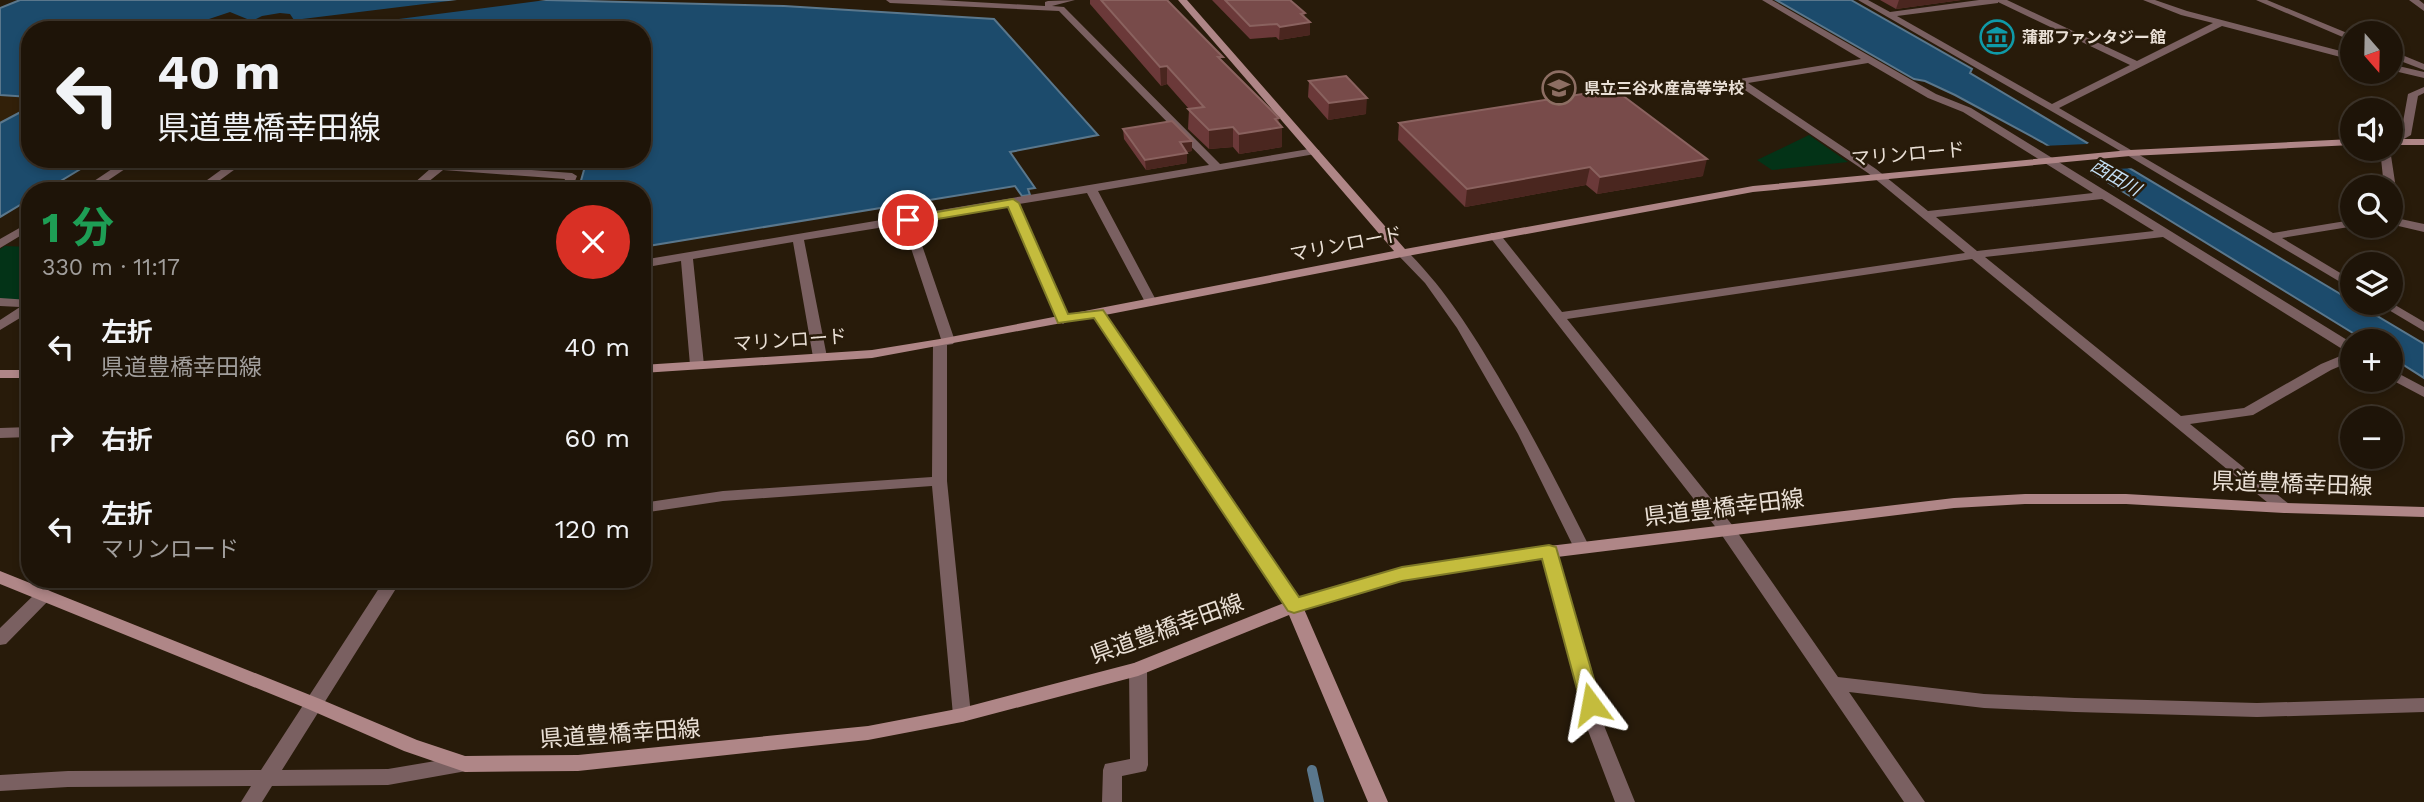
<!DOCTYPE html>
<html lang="ja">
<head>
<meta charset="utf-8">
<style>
  body { margin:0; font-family:"Work Sans","Noto Sans JP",sans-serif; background:#2b2116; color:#f1f3f6; height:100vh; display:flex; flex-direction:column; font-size:26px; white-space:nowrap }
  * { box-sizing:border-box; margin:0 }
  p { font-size:23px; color:#a19e9c }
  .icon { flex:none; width:38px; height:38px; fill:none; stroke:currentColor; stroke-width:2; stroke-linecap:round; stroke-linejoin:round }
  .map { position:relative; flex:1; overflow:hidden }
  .drawer { position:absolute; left:21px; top:182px; width:630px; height:406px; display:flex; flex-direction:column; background:#1e1408; border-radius:28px; box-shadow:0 4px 10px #0003,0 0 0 2px #3c3329 }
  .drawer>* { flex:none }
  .guide { position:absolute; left:21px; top:21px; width:630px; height:147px; border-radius:28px; box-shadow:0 4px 10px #0003,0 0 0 2px #3c3329; background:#1e1408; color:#f1f3f6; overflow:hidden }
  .needle { width:46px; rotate:160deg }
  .buttons { position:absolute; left:2340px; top:21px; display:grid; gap:14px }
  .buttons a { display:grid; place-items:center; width:63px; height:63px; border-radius:50%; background:#1e1408; box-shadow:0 4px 10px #0003,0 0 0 2px #3c3329; font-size:35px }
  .pin { position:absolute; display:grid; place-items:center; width:60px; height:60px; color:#fff; margin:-30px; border:4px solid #fff; border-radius:50%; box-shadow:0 2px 7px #0007 }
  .me { position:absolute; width:77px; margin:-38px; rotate:347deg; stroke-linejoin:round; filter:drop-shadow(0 0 5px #0008) }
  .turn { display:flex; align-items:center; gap:24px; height:147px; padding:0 21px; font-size:32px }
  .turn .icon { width:91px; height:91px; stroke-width:2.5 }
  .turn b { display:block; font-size:49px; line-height:60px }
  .round { display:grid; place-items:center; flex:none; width:74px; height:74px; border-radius:37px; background:#2b2116 }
  .overview { display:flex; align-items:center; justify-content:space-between; height:119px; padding:0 21px }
  h1 { font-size:42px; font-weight:700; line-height:52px; color:#1e9e55 }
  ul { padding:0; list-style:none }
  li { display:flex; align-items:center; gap:21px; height:91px; padding:0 21px }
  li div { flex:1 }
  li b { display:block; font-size:26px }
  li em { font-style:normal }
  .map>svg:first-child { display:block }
  .built { fill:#322009 }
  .green { fill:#033317 }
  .water { fill:#1c4b6c; stroke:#5a778c; stroke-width:2 }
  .pier { fill:#281b0a }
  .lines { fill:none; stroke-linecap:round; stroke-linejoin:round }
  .stream { stroke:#5a778c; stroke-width:10 }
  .street { fill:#7a6061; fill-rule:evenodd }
  .secondary { fill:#af8687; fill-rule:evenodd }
  .wall { fill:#6b3939 }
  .shaded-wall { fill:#4a261f }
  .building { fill:#784b4a; stroke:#8a625f; stroke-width:2 }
  .route { fill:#c4bc3d; stroke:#7f7a28; stroke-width:2 }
  .labels { text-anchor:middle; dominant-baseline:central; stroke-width:5; stroke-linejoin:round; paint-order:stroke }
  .far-poi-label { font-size:16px; font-weight:bold; fill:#e9dfd5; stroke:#281b0a; text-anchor:start }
  .far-water-label { font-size:18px; font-style:italic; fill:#c4dff5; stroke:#281b0a }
  .street-label { font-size:19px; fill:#e9dfd5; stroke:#281b0a }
  .near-street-label { font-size:23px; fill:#e9dfd5; stroke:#281b0a }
</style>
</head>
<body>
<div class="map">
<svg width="2424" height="802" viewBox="0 0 2424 802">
  <rect width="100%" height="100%" fill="#281b0a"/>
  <path class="built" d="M 0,95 L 30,97 L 30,107 L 0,123 Z"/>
  <path class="green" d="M 1809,135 L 1848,162 L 1772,170 L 1757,160 Z
    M 5,246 L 30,247 L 30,301 L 0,299 L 0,249 Z"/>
  <path class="water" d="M 20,0 L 546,0 L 784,6 L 994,19 L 1098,135 L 1010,152 L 1035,188 L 1028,189 L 1030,195 L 1022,196 L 1015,186 L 642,247 L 642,191 L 578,191 L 586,163 L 535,160 L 642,159 L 642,30 L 30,30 L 30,97 L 0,95 L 0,8 Z
    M 1776,0 L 1851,0 L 1972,69 L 1970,73 L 2424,344 L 2424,378 L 2391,357 L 2390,341 L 2366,341 L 2042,142 L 1955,95 L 1925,81 L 1914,79 Z
    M 30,107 L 30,159 L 97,159 L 44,191 L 30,191 L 30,199 L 0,217 L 0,123 Z"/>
  <path class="pier" d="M 457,0 L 546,0 L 313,30 L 219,30 L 200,22 L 230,12 L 252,21 L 262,16 L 280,13 L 290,14 L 294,20 Z
    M 2092,141 L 2137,168 L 2093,170 L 2088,175 L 2042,146 L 2087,144 Z"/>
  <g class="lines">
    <path class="stream" d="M 1312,770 L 1319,802"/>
    <path class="street" d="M 886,0 L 939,0 L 1045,6 L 1045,2 L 1048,1 L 1075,0 L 1052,6 L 1064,7 L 1220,164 L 1315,148 L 1320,151 L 1315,154 L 1098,191 L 1157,302 L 1151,306 L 1145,302 L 1087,193 L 1019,204 L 1069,320 L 1063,324 L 1057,320 L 1009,206 L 914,222 L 955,341 L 953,344 L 947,345 L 947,481 L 971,715 L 968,720 L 962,722 L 956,720 L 953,715 L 932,486 L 723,501 L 642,513 L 642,503 L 723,491 L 932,477 L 933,343 L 941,339 L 903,224 L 804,240 L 827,357 L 820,361 L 813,357 L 793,242 L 693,259 L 704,365 L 697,369 L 690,365 L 681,261 L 642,268 L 642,260 L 1209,165 L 1059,11 L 890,3 Z
      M 1762,0 L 1772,0 L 1936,94 L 1971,108 L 2352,343 L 2352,361 L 2331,370 L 2253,415 L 2190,424 L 2289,504 L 2292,508 L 2289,512 L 2279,512 L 1972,259 L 1567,319 L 1733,526 L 1838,677 L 1984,694 L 2075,698 L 2257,703 L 2424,698 L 2424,712 L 2257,717 L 2075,712 L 1984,708 L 1849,692 L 1925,802 L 1904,802 L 1721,534 L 1489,236 L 1491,233 L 1499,233 L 1562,312 L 1965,253 L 1868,173 L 1736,84 L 1736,80 L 1739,79 L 1861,59 ZM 1868,63 L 1928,98 L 1963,112 L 2093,193 L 1928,211 L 1876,169 L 1748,83 ZM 2102,199 L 2154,231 L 1977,251 L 1936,217 ZM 2163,237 L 2347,352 L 2350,352 L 2321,364 L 2244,408 L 2181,416 L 1985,257 Z
      M 1858,0 L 1868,0 L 1890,12 L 1979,0 L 2007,0 L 2137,61 L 2213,23 L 2181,15 L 2143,0 L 2155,0 L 2187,11 L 2352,54 L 2352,60 L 2222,26 L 2059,108 L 2273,233 L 2352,220 L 2352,226 L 2355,226 L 2282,238 L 2352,280 L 2352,289 L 2105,142 ZM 1998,3 L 1998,2 L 2130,65 L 2052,104 L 1897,16 Z
      M 2256,0 L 2267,0 L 2352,35 L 2352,41 Z
      M 2409,0 L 2419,0 L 2424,4 L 2424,11 Z
      M 2390,50 L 2424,64 L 2424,70 L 2390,57 Z
      M 2390,64 L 2424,72 L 2424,78 L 2390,70 Z
      M 2424,87 L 2424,93 L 2418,96 L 2411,135 L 2390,147 L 2390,139 L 2401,133 L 2408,94 Z
      M 2380,149 L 2390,149 L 2400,215 L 2396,218 L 2424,224 L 2424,232 L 2390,224 L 2390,187 L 2384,187 Z
      M 127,159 L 140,159 L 92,191 L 79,191 Z
      M 236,159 L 249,159 L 205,191 L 192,191 Z
      M 327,159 L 381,159 L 572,173 L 577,176 L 571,191 L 560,191 L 565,179 L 443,170 L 417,191 L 405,191 L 430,169 L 332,162 Z
      M 30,222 L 30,230 L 0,248 L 0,239 Z
      M 1402,249 L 1406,250 C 1445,289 1470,329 1498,376 C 1531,432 1561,490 1590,548 L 1588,552 L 1576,552 L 1518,434 L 1457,328 L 1425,283 L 1396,253 Z
      M 0,298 L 30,300 L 30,312 L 0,330 L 0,320 L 20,307 L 0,306 Z
      M 2390,302 L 2424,322 L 2424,331 L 2377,303 Z
      M 2390,369 L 2424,387 L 2424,397 L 2390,379 Z
      M 30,427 L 30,437 L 0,438 L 0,428 Z
      M 1549,546 L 1555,548 L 1557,552 L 1595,681 L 1605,728 L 1635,802 L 1615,802 L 1587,728 L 1577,681 L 1541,552 L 1543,548 Z
      M 385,579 L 402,579 L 282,770 L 388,769 L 465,756 L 472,758 L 474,764 L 472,770 L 388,785 L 272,786 L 262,802 L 241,802 L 251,786 L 68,787 L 0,791 L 0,775 L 68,771 L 261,770 Z
      M 44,589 L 50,591 L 52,595 L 50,599 L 6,644 L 0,645 L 0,628 L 38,591 Z
      M 1138,662 L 1144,664 L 1147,669 L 1148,765 L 1146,771 L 1122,776 L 1122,802 L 1102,802 L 1103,770 L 1105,764 L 1130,759 L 1129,669 L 1132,664 Z"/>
    <path class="secondary" d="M 1178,0 L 1187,0 L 1405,249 L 1753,186 L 2130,150 L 2352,139 L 2352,145 L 2130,156 L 1753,192 L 1402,257 L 1105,315 L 1298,599 L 1402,568 L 1549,546 L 1954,498 L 2025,494 L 2126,494 L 2284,503 L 2424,507 L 2424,517 L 2284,513 L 2126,504 L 2025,504 L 1954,508 L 1549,558 L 1402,580 L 1304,609 L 1388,802 L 1368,802 L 1289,615 L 1138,676 L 962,722 L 868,740 L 578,771 L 465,772 L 404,751 L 308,709 L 0,584 L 0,571 L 320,699 L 417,740 L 465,756 L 578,755 L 868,726 L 962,708 L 1134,663 L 1284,603 L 1094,317 L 872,358 L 642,373 L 642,365 L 872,350 L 940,339 L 1394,251 Z
      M 2390,139 L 2424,139 L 2424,145 L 2390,145 Z
      M 0,370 L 30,370 L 30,378 L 0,378 Z"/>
  </g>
  <path class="wall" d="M 1090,0 L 1167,0 L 1223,62 L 1279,118 L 1278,122 L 1282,127 L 1282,147 L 1239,154 L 1233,147 L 1209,149 L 1188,129 L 1189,109 L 1167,84 L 1161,86 L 1090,4 Z
    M 1212,0 L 1290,0 L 1310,22 L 1310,35 L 1279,40 L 1276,37 L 1250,39 Z
    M 1880,0 L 1961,0 L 1896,9 Z
    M 1309,81 L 1366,114 L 1328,120 L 1308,97 Z
    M 1399,123 L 1703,176 L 1597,194 L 1586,185 L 1465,207 L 1398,140 Z
    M 1123,129 L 1192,141 L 1192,151 L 1186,152 L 1187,163 L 1146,170 L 1124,139 Z"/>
  <path class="shaded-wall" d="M 1899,0 L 1961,0 L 1896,9 Z
    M 1305,13 L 1304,23 L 1310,22 L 1310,35 L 1279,40 L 1280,27 L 1301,14 Z
    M 1167,66 L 1167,84 L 1161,86 L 1160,67 Z
    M 1367,98 L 1366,114 L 1328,120 L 1329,103 Z
    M 1279,118 L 1278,128 L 1282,127 L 1282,147 L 1239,154 L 1239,134 Z
    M 1233,127 L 1233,147 L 1209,149 L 1209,130 Z
    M 1192,141 L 1192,151 L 1180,152 L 1180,142 Z
    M 1187,153 L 1187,163 L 1146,170 L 1145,160 Z
    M 1707,159 L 1703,176 L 1597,194 L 1600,177 Z
    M 1590,167 L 1586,185 L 1465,207 L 1467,189 Z"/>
  <path class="building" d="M 1101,0 L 1167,0 L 1223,57 L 1218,57 L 1279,118 L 1275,119 L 1282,127 L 1239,134 L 1233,127 L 1209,130 L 1188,109 L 1204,107 L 1167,66 L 1160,67 Z
    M 1225,0 L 1290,0 L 1305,13 L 1301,14 L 1310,22 L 1280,27 L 1277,24 L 1250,26 Z
    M 1346,76 L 1367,98 L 1329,103 L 1309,81 Z
    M 1614,89 L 1707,159 L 1600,177 L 1590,167 L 1467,189 L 1399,123 Z
    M 1172,121 L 1192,141 L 1180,142 L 1187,153 L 1145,160 L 1123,129 Z"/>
  <path class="route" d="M 1013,199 L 1019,203 L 1068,314 L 1103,310 L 1299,597 L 1402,567 L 1549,545 L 1556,547 L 1601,704 L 1598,710 L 1591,713 L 1584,710 L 1581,704 L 1542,559 L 1402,581 L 1294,613 L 1288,611 L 1094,318 L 1058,323 L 1008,207 L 908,224 L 902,220 L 908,217 Z"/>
  <defs>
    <symbol id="museum-ring" viewBox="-11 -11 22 22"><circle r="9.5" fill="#281b0a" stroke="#0f9aa8" stroke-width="1.5"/><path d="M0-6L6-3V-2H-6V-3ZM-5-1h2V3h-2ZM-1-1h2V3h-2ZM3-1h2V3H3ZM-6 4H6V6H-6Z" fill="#0f9aa8"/></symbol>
    <symbol id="school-ring" viewBox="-11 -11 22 22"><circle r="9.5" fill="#281b0a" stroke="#8d6e63" stroke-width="1.5"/><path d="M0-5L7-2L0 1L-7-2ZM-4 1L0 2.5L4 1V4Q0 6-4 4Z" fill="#8d6e63"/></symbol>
  </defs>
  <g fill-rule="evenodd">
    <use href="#museum-ring" x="1978" y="18" width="38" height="38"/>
    <use href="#school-ring" x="1540" y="69" width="38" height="38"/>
  </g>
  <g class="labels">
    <g class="far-poi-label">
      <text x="2022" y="37">蒲郡ファンタジー館</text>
      <text x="1584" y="88">県立三谷水産高等学校</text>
    </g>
    <g class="far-water-label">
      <text transform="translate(2116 177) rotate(30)">西田川</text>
    </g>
    <g class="street-label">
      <text transform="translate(1908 154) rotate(-5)">マリンロード</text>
      <text transform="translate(1346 244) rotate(-11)">マリンロード</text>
      <text transform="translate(790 340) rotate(-4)">マリンロード</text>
    </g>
    <g class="near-street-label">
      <text transform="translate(2292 484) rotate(2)">県道豊橋幸田線</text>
      <text transform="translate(1724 508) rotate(-7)">県道豊橋幸田線</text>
      <text transform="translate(1167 629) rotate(-20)">県道豊橋幸田線</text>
      <text transform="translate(620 734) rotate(-4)">県道豊橋幸田線</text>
    </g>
  </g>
</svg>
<div class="buttons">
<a><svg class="needle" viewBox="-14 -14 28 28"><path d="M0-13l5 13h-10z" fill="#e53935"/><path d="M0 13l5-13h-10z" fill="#a19e9c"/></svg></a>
<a><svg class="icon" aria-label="sound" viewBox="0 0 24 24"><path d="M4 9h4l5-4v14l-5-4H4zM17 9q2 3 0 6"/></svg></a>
<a><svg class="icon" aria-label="search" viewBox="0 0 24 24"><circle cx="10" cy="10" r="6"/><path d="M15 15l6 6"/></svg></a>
<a><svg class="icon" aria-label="layers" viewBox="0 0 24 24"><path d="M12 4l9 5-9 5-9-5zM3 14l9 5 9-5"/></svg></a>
<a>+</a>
<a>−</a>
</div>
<div class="pin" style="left:908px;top:220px;background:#d93025"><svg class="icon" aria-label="arrive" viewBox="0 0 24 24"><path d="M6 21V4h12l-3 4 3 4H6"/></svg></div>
<svg class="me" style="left:1591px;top:704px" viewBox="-20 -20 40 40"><path d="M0-17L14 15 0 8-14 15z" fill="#c4bc3d" stroke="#fff" stroke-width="4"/></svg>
<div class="guide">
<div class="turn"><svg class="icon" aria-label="left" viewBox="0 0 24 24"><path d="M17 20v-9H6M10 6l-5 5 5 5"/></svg><div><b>40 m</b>県道豊橋幸田線</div></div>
</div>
<section class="drawer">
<div class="overview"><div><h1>1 分</h1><p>330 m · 11:17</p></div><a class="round" style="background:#d93025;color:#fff"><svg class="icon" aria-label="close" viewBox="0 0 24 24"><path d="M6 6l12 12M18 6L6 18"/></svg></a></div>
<ul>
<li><svg class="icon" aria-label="left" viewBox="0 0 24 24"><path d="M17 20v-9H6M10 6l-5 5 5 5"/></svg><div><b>左折</b><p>県道豊橋幸田線</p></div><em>40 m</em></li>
<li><svg class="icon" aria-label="right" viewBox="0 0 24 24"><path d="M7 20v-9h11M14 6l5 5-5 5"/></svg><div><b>右折</b></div><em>60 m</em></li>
<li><svg class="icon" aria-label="left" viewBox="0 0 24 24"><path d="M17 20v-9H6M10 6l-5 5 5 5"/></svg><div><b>左折</b><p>マリンロード</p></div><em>120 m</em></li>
</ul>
</section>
</div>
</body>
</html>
